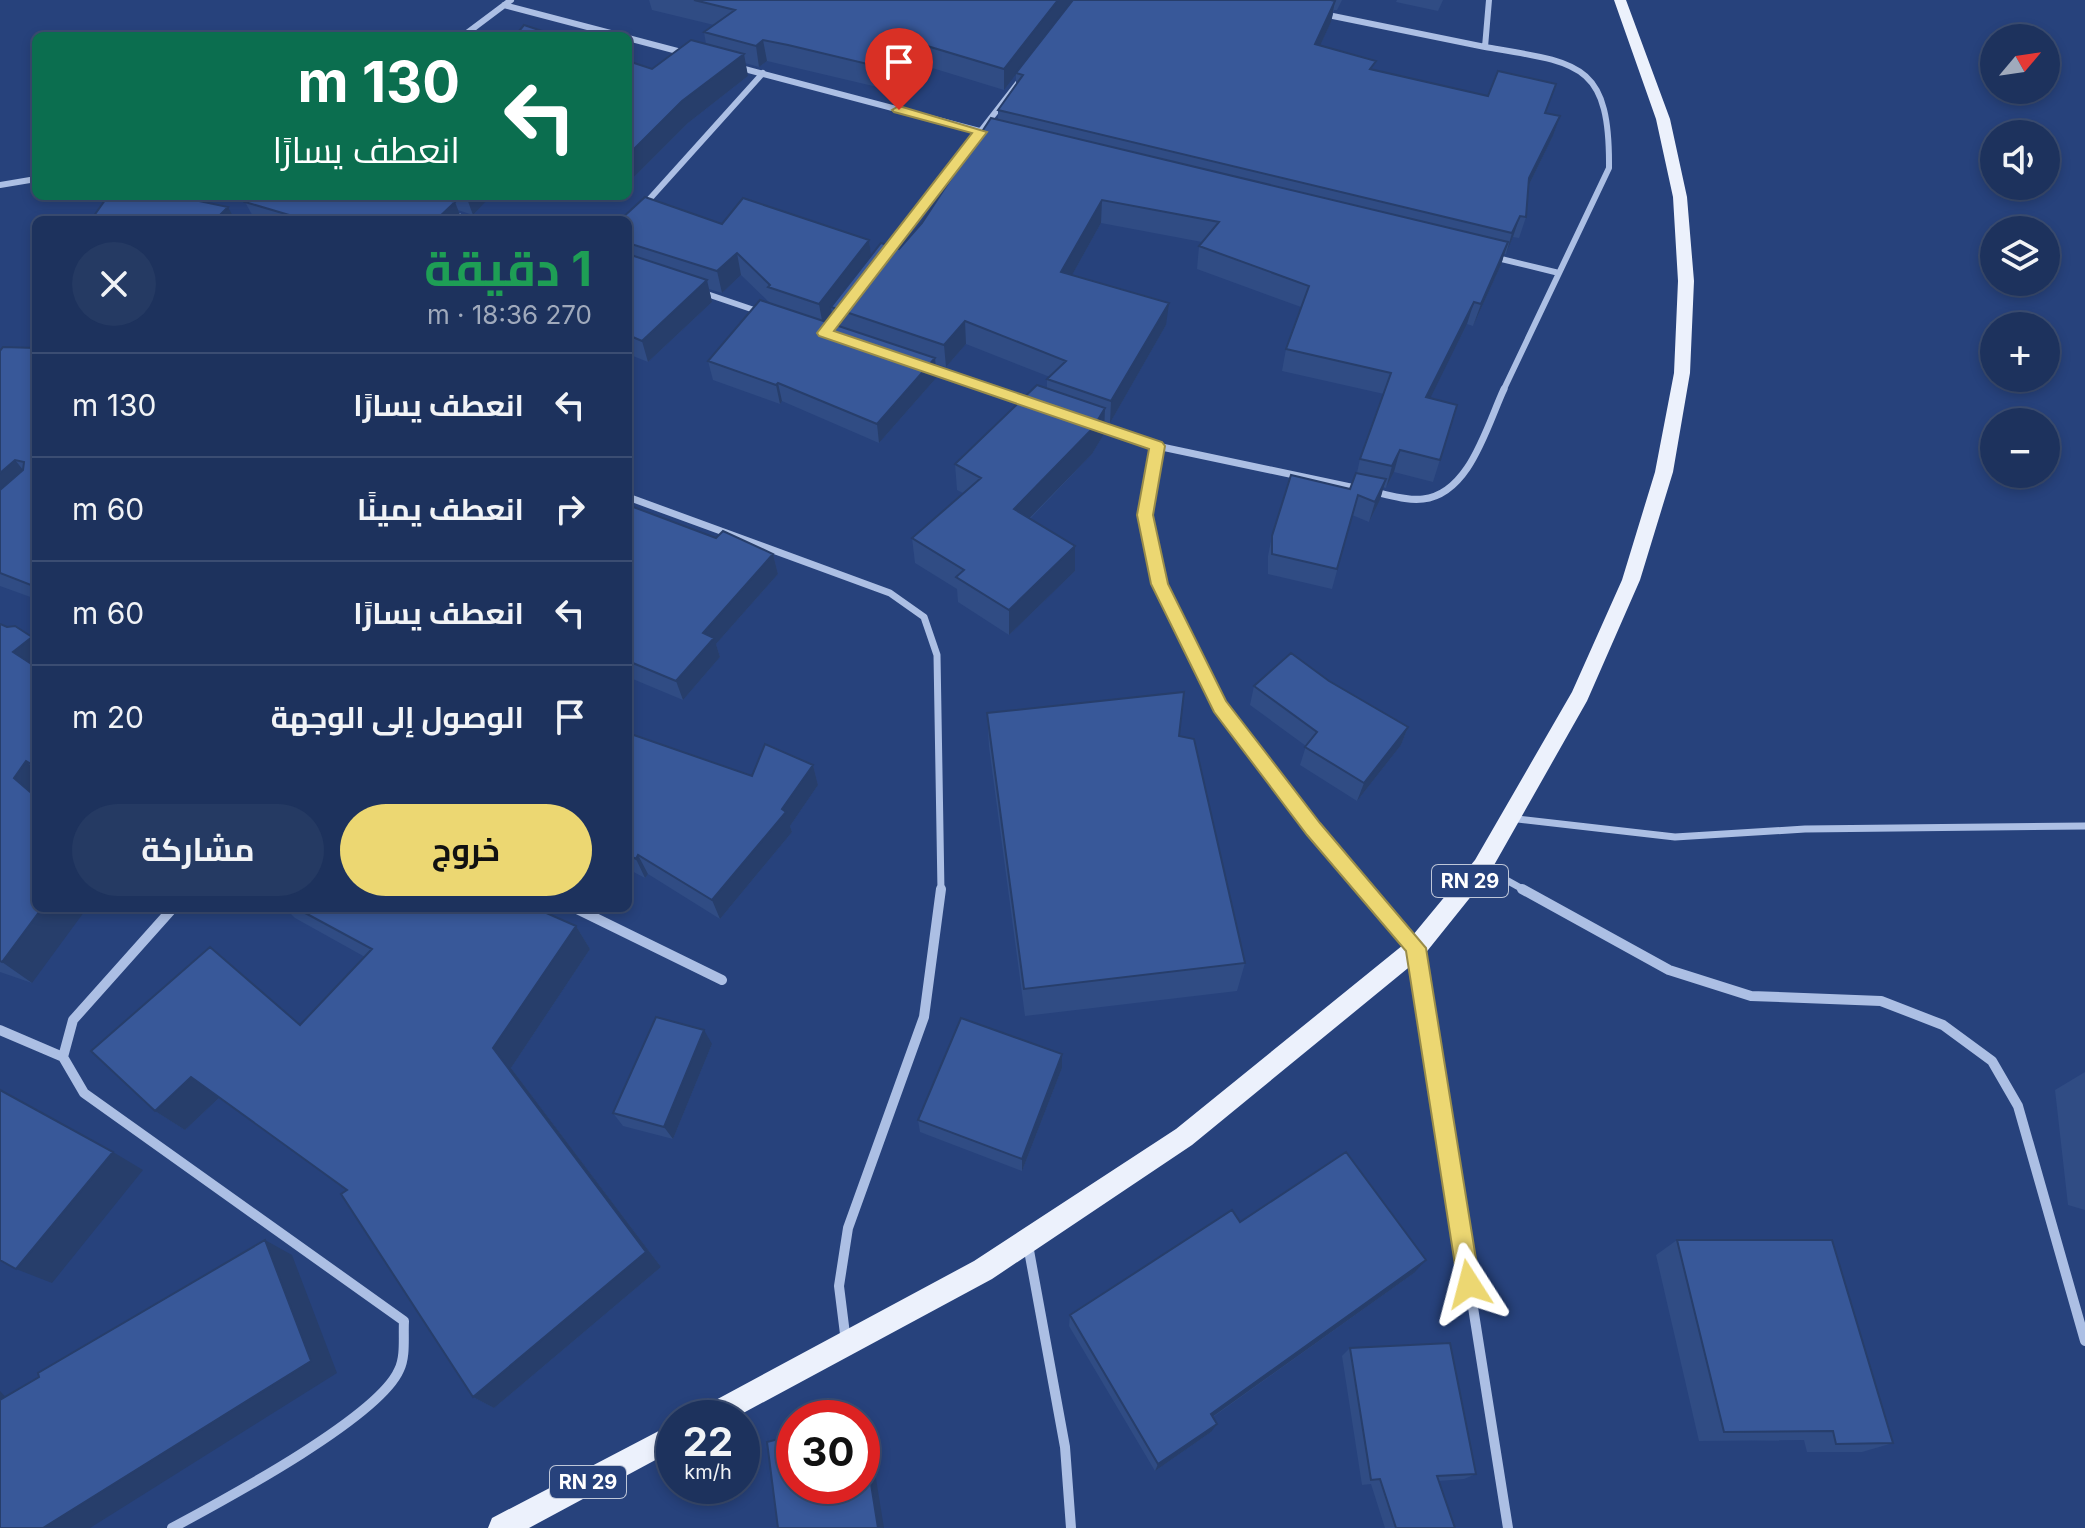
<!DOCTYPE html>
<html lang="ar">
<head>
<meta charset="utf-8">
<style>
  body { margin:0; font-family:Inter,Cairo,sans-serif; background:#253a63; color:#f1f3f6; direction:rtl; height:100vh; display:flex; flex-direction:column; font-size:30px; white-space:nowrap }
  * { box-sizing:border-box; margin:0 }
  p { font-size:26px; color:#a0aabc }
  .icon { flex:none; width:44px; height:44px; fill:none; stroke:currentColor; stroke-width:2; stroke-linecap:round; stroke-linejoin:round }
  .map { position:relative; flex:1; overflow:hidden; direction:ltr }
  .side { position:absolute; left:32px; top:216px; width:600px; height:696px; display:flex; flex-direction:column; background:#1d325d; border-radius:12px; box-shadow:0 4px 12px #0003,0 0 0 2px #3b4d72; direction:rtl }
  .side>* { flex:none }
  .top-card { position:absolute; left:32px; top:32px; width:600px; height:168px; border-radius:12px; box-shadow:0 4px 12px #0003,0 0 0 2px #3b4d72; direction:rtl; background:#0b6e4f; color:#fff; overflow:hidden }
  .needle { width:52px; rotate:61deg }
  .buttons { position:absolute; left:1980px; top:24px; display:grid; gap:16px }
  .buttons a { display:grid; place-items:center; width:80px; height:80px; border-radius:50%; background:#1d325d; box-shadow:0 4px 12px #0003,0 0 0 2px #3b4d72; font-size:40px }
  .speed { position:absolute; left:656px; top:1400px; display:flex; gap:16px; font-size:40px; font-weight:700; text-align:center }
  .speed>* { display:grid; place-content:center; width:104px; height:104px; border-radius:50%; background:#1d325d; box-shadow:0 4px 12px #0003,0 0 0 2px #3b4d72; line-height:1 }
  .speed small { font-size:20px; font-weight:400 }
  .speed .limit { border:12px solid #d22; background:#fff; color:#111 }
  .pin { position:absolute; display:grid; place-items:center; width:68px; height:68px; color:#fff; margin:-82px -34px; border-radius:50% 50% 50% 0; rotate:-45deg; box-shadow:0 0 8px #0007 }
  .pin .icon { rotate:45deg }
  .me { position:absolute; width:88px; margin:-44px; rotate:351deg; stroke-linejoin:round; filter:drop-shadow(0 0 6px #0008) }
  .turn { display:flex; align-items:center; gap:28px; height:168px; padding:0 40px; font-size:36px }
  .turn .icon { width:104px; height:104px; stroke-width:2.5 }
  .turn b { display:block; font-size:56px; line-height:68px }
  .round { display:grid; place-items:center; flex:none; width:84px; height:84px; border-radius:42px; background:#253a63 }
  .summary { display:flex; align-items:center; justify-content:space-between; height:136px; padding:0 40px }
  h1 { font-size:48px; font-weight:700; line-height:60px; color:#1e9e55 }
  .button { display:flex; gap:16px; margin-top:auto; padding:16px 40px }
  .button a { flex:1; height:92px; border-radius:48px; background:#ecd772; color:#111; font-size:32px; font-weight:700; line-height:92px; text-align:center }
  .button a+a { background:#253a63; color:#f1f3f6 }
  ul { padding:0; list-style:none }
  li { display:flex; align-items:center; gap:24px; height:104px; padding:0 40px; border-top:2px solid #3b4d72 }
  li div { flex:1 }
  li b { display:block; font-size:30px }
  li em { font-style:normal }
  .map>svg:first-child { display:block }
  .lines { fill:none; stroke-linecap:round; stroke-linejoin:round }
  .street-far2 { stroke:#acbfe4; stroke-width:6 }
  .street-far1 { stroke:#acbfe4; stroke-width:7 }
  .street { stroke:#acbfe4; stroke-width:10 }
  .primary { fill:#ecf1fc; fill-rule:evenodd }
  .wall { fill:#304c84; fill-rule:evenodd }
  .shaded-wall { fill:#273e6b }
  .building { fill:#385899; stroke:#273e6b; stroke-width:2 }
  .route { fill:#ecd772; stroke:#998c4a; stroke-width:2 }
  .labels { text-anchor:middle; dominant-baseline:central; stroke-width:8; stroke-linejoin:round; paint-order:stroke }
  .shield { fill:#27427c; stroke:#bec6d8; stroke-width:2 }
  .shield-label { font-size:20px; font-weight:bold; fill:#fff }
</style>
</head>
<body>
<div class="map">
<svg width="2085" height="1528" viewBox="0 0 2085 1528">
  <rect width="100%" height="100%" fill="#27427c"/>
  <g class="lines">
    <path class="street-far2" d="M 1489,0 L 1485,47 C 1579,63 1610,62 1609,168 L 1503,391
      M 504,5 L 622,36
      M 1323,14 L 1485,47
      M 463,36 L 511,0
      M 628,38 L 685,53
      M 737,67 L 991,134
      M 0,185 L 36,179
      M 452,214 L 470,220
      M 628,223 L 763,73
      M 886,253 L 1018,83
      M 1493,257 L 1559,273
      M 704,293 L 763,313
      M 928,368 L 998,391"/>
    <path class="street-far1" d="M 992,389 L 1032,403
      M 1094,425 L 1157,446
      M 1360,489 L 1157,446 C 1153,468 1143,496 1146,518 C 1161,653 1281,791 1367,891
      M 1374,492 C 1390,495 1407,501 1423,499 C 1470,494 1487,425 1504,389
      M 628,497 L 890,593 L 924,617 L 937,655 L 941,891
      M 1509,818 L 1675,837 L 1805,829 L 2085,826
      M 1483,867 L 1526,891"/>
    <path class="street" d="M 1365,889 L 1416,948 L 1508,1528
      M 1522,889 L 1669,970 L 1751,996 L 1881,1001 L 1943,1025 L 1992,1061 L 2018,1106 L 2085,1341
      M 575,908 L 722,980
      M 0,1030 L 63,1057
      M 1028,1245 L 1065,1447 L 1071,1528
      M 846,1342 L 839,1286 L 848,1228 L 924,1017 L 941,889
      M 172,1528 C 222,1501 378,1418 399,1370 C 406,1356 403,1336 404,1321 L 84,1093 L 63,1057 L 73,1020 L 173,908"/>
    <path class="primary" d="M 1614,0 L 1626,0 L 1670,119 L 1687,197 L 1694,281 L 1690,373 L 1673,472 L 1640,580 L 1587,701 L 1489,874 L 1424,955 L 1192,1145 L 992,1279 L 734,1418 L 695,1418 L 699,1409 L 974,1261 L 1176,1129 L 1408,941 L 1475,860 L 1572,692 L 1622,580 L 1655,472 L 1674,373 L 1678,281 L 1673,197 L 1656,119 Z
      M 674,1423 L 674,1450 L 529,1528 L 488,1528 L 492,1518 Z"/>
  </g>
  <path class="wall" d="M 649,0 L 1342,0 L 1337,10 L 1334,10 L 1331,22 L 1320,45 L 1374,70 L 1560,116 L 1553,136 L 1528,187 L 1526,217 L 1519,238 L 1513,237 L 1506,254 L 1504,254 L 1501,265 L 1473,326 L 1467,324 L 1430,398 L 1457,405 L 1433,482 L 1394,472 L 1386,488 L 1383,487 L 1380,500 L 1369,522 L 1352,515 L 1332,589 L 1268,574 L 1268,556 L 1272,536 L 1350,489 L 1357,473 L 1360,459 L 1384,394 L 1282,371 L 1286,349 L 1301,307 L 1197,269 L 1199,246 L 1202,242 L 1101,223 L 1072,275 L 1166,325 L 1110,423 L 1104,421 L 1104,434 L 1092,454 L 1030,519 L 1075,571 L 1009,635 L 958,602 L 957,589 L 915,563 L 912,538 L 963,493 L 957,490 L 955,464 L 1047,389 L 1047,379 L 1050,377 L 966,344 L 946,367 L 936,364 L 937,377 L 879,443 L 782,401 L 780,404 L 713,380 L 708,361 L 771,304 L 741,275 L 722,293 L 709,289 L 712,302 L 648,362 L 628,354 L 628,220 L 722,224 L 869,240 L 871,256 L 899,249 L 922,223 L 998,120 L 998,110 L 1016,84 L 1016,74 L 1004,90 L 929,67 L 907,94 L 767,61 L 759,67 L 745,63 L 748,76 L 688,123 L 629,182 L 628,182 L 628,61 L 652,69 L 706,44 L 704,32 L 714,25 L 652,10 ZM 832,314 L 834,325 L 826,322 Z
    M 1397,0 L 1443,0 L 1438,11 L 1396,2 Z
    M 252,196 L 491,196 L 473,215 L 458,210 L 462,220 L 255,220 L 245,202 Z
    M 36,348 L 36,599 L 0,586 L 0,351 Z
    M 628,505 L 716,538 L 773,554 L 778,574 L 716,644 L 720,657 L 683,700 L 628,677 Z
    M 0,624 L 32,637 L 36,641 L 36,908 L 32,983 L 0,972 Z
    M 1329,681 L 1408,727 L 1401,745 L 1357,801 L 1300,765 L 1306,746 L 1250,705 L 1254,686 Z
    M 987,713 L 1179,736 L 1245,963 L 1237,991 L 1025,1016 L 989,747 Z
    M 628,733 L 752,776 L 813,765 L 818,785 L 790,826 L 792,832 L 720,919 L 648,874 L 645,878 L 628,869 Z
    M 285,908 L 535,908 L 576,926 L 590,949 L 511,1068 L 661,1267 L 494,1408 L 473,1397 L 347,1190 L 219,1098 L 185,1130 L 155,1111 L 300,1025 L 365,957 L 295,918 Z
    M 712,1044 L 673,1139 L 623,1126 L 613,1113 Z
    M 1062,1068 L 1022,1171 L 920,1132 L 918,1120 Z
    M 2085,1072 L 2085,1210 L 2068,1205 L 2055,1090 Z
    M 1240,1222 L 1414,1273 L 1213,1417 L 1211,1432 L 1155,1471 L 1069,1326 L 1070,1315 Z
    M 1677,1240 L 1893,1443 L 1862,1452 L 1807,1452 L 1804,1440 L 1699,1441 L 1656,1255 Z
    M 1350,1348 L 1476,1474 L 1464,1479 L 1439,1481 L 1455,1528 L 1385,1528 L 1371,1484 L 1362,1485 L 1342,1356 Z"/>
  <path class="shaded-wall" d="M 1058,0 L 1073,0 L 1004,90 L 1004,69 Z
    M 1335,1 L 1331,22 L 1311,65 L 1315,44 Z
    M 763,40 L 767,61 L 759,67 L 756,46 Z
    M 927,46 L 929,67 L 907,94 L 905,73 Z
    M 744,54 L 748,76 L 688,123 L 629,182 L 628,177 L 628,155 L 682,101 Z
    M 1560,116 L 1553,136 L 1522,199 L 1529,178 Z
    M 466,196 L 491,196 L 473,215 Z
    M 1102,200 L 1101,223 L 1061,295 L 1061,272 Z
    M 455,202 L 462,220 L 436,220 Z
    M 228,207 L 235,220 L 215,220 Z
    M 1520,216 L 1513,237 L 1506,254 L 1512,233 Z
    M 869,240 L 872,262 L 831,307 L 832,314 L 823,326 L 819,304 Z
    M 1508,242 L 1501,265 L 1473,326 L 1481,304 Z
    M 737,253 L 741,275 L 722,293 L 717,271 Z
    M 707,280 L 712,302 L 648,362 L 642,341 Z
    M 1474,302 L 1467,324 L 1420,419 L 1426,397 Z
    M 1169,303 L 1166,325 L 1110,423 L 1111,401 Z
    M 965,321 L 966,344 L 946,367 L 944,345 Z
    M 935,358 L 937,377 L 879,443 L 877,424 Z
    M 778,383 L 782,401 L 780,404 L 776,385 Z
    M 1105,408 L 1104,434 L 1092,454 L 1014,534 L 1014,509 Z
    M 1400,450 L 1394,472 L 1386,488 L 1392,466 Z
    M 15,460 L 32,481 L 0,509 L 0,473 Z
    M 1386,479 L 1380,500 L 1369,522 L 1375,502 Z
    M 1075,546 L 1075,571 L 1009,635 L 1009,610 Z
    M 773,554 L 778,574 L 716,644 L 720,657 L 683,700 L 676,681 L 703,633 Z
    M 32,637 L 36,641 L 36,675 L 13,652 Z
    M 1408,727 L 1401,745 L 1357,801 L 1364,783 Z
    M 26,761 L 36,771 L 36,798 L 14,778 Z
    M 813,765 L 818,785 L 790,826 L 792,832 L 720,919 L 712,900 L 782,809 Z
    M 638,855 L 648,874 L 645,878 L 636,859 Z
    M 42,908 L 87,908 L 32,983 L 2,962 Z
    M 576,926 L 590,949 L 511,1068 L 661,1267 L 494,1408 L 473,1397 L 493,1048 Z
    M 704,1030 L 712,1044 L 673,1139 L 664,1127 Z
    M 1062,1054 L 1062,1068 L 1022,1171 L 1022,1159 Z
    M 191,1077 L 220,1097 L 185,1130 L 155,1111 Z
    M 113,1152 L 143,1170 L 52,1283 L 16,1269 Z
    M 265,1240 L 292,1255 L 337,1373 L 90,1528 L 43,1528 Z
    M 1426,1260 L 1414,1273 L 1205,1422 L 1211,1414 Z
    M 0,1391 L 25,1418 L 0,1411 Z
    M 862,1420 L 868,1429 L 884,1528 L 878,1528 L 862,1427 Z
    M 1217,1424 L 1211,1432 L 1155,1471 L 1158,1464 Z"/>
  <path class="building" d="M 694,0 L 1058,0 L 1004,69 L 927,46 L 905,73 L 788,45 L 763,40 L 756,46 L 704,32 L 735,10 Z
    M 1073,0 L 1331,0 L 1335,1 L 1315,44 L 1376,61 L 1370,69 L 1488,96 L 1498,71 L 1556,84 L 1545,113 L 1560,116 L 1529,178 L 1526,217 L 1520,216 L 1512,233 L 998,110 L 1023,75 L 1016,73 Z
    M 524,25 L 557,36 L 515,36 Z
    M 691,40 L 744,54 L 682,101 L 628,155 L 628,61 L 652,69 Z
    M 991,118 L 1508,242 L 1481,304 L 1474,302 L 1426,397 L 1457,405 L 1440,460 L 1400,450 L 1392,466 L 1360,459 L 1391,373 L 1286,349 L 1309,286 L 1199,246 L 1219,222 L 1102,200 L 1061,272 L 1169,303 L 1111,401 L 1047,379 L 1066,361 L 965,321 L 944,345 L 831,307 L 881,243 L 899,249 L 922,223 Z
    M 108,196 L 175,196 L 228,207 L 215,220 L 91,220 Z
    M 252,196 L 434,196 L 455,202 L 436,220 L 306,220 L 245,202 Z
    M 645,197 L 722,224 L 743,198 L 869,240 L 819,304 L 768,287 L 770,285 L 737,253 L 717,271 L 628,243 L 628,220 L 620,220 Z
    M 628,254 L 707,280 L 642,341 L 628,335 Z
    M 760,300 L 935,358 L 877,424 L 778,383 L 776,385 L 708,361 Z
    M 3,347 L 36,348 L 36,587 L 0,573 L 0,490 L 23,470 L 24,462 L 15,460 L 0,473 L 0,351 Z
    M 1037,385 L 1105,408 L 1093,428 L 1014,509 L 1075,546 L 1009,610 L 956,577 L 964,570 L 912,538 L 981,478 L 955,464 Z
    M 1356,473 L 1386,479 L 1375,502 L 1358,495 L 1337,569 L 1272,554 L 1272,536 L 1291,475 L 1350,489 Z
    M 628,505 L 716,538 L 723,531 L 773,554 L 703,633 L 714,638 L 676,681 L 628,661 Z
    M 0,624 L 7,627 L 15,626 L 32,637 L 13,652 L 36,667 L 36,767 L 26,761 L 14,778 L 36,797 L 36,908 L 42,908 L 2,962 L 0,961 Z
    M 1291,653 L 1329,681 L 1408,727 L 1364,783 L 1305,747 L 1317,732 L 1254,686 Z
    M 1184,692 L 1179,736 L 1194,739 L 1245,963 L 1024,989 L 987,713 Z
    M 628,733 L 752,776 L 765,744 L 813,765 L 782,809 L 786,812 L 712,900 L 638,855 L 636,859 L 628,855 Z
    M 296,908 L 535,908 L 576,926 L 493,1048 L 646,1252 L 473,1397 L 341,1194 L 347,1190 L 191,1077 L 155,1111 L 91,1051 L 210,947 L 300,1025 L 372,949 Z
    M 656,1017 L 704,1030 L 664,1127 L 613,1113 Z
    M 961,1018 L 1062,1054 L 1022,1159 L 918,1120 Z
    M 0,1090 L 113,1152 L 16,1269 L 0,1260 Z
    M 1346,1152 L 1426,1260 L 1211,1414 L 1217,1424 L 1158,1464 L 1070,1315 L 1232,1210 L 1240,1222 Z
    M 265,1240 L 311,1361 L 43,1528 L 0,1528 L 0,1400 L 39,1377 L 38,1373 Z
    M 1677,1240 L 1832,1240 L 1893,1443 L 1836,1444 L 1833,1431 L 1724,1432 Z
    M 1450,1343 L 1476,1474 L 1437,1476 L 1455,1528 L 1396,1528 L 1380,1479 L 1371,1480 L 1350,1348 Z
    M 862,1427 L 878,1528 L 778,1528 L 767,1442 L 794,1435 L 794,1486 L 862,1486 Z"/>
  <path class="route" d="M 899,106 L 987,132 L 834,331 L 1162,442 L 1165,446 L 1153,515 L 1168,584 L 1226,701 L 1320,823 L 1426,948 L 1480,1284 L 1477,1292 L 1469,1295 L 1461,1292 L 1458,1284 L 1406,951 L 1307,835 L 1214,712 L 1151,584 L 1137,515 L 1149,449 L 819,336 L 817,333 L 972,133 L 894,112 L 892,110 Z"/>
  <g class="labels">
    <g class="shield">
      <rect x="1432" y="865" width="76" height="32" rx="6"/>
      <rect x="550" y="1466" width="76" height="32" rx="6"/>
    </g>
    <g class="shield-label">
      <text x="1470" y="881">RN 29</text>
      <text x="588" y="1482">RN 29</text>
    </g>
  </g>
</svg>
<div class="buttons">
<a><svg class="needle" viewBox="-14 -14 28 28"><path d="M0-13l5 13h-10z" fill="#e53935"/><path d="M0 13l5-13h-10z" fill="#a0aabc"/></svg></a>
<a><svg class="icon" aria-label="sound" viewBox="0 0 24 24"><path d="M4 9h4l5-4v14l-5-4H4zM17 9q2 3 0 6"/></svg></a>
<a><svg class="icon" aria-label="layers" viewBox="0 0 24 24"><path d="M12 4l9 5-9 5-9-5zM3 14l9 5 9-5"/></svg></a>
<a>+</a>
<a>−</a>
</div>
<div class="speed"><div>22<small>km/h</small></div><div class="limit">30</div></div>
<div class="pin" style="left:899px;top:110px;background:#d93025"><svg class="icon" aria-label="arrive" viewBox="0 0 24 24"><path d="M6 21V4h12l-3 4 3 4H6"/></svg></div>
<svg class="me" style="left:1469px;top:1284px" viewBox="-20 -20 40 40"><path d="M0-17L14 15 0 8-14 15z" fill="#ecd772" stroke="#fff" stroke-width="4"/></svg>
<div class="top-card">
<div class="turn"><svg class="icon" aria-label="left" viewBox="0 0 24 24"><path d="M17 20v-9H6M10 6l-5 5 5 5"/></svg><div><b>130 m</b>انعطف يسارًا</div></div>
</div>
<section class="side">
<div class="summary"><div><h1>1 دقيقة</h1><p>270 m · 18:36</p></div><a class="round"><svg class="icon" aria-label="close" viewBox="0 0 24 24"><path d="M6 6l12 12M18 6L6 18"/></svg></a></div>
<ul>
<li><svg class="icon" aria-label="left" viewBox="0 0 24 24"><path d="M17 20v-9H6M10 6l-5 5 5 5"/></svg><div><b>انعطف يسارًا</b></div><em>130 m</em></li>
<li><svg class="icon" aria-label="right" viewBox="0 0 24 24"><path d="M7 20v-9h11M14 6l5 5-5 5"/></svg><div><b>انعطف يمينًا</b></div><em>60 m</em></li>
<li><svg class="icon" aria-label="left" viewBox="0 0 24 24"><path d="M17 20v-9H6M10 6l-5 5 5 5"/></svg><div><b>انعطف يسارًا</b></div><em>60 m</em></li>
<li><svg class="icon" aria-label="arrive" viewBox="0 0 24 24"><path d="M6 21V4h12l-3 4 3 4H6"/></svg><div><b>الوصول إلى الوجهة</b></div><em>20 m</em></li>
</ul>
<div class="button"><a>خروج</a><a>مشاركة</a></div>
</section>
</div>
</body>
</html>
